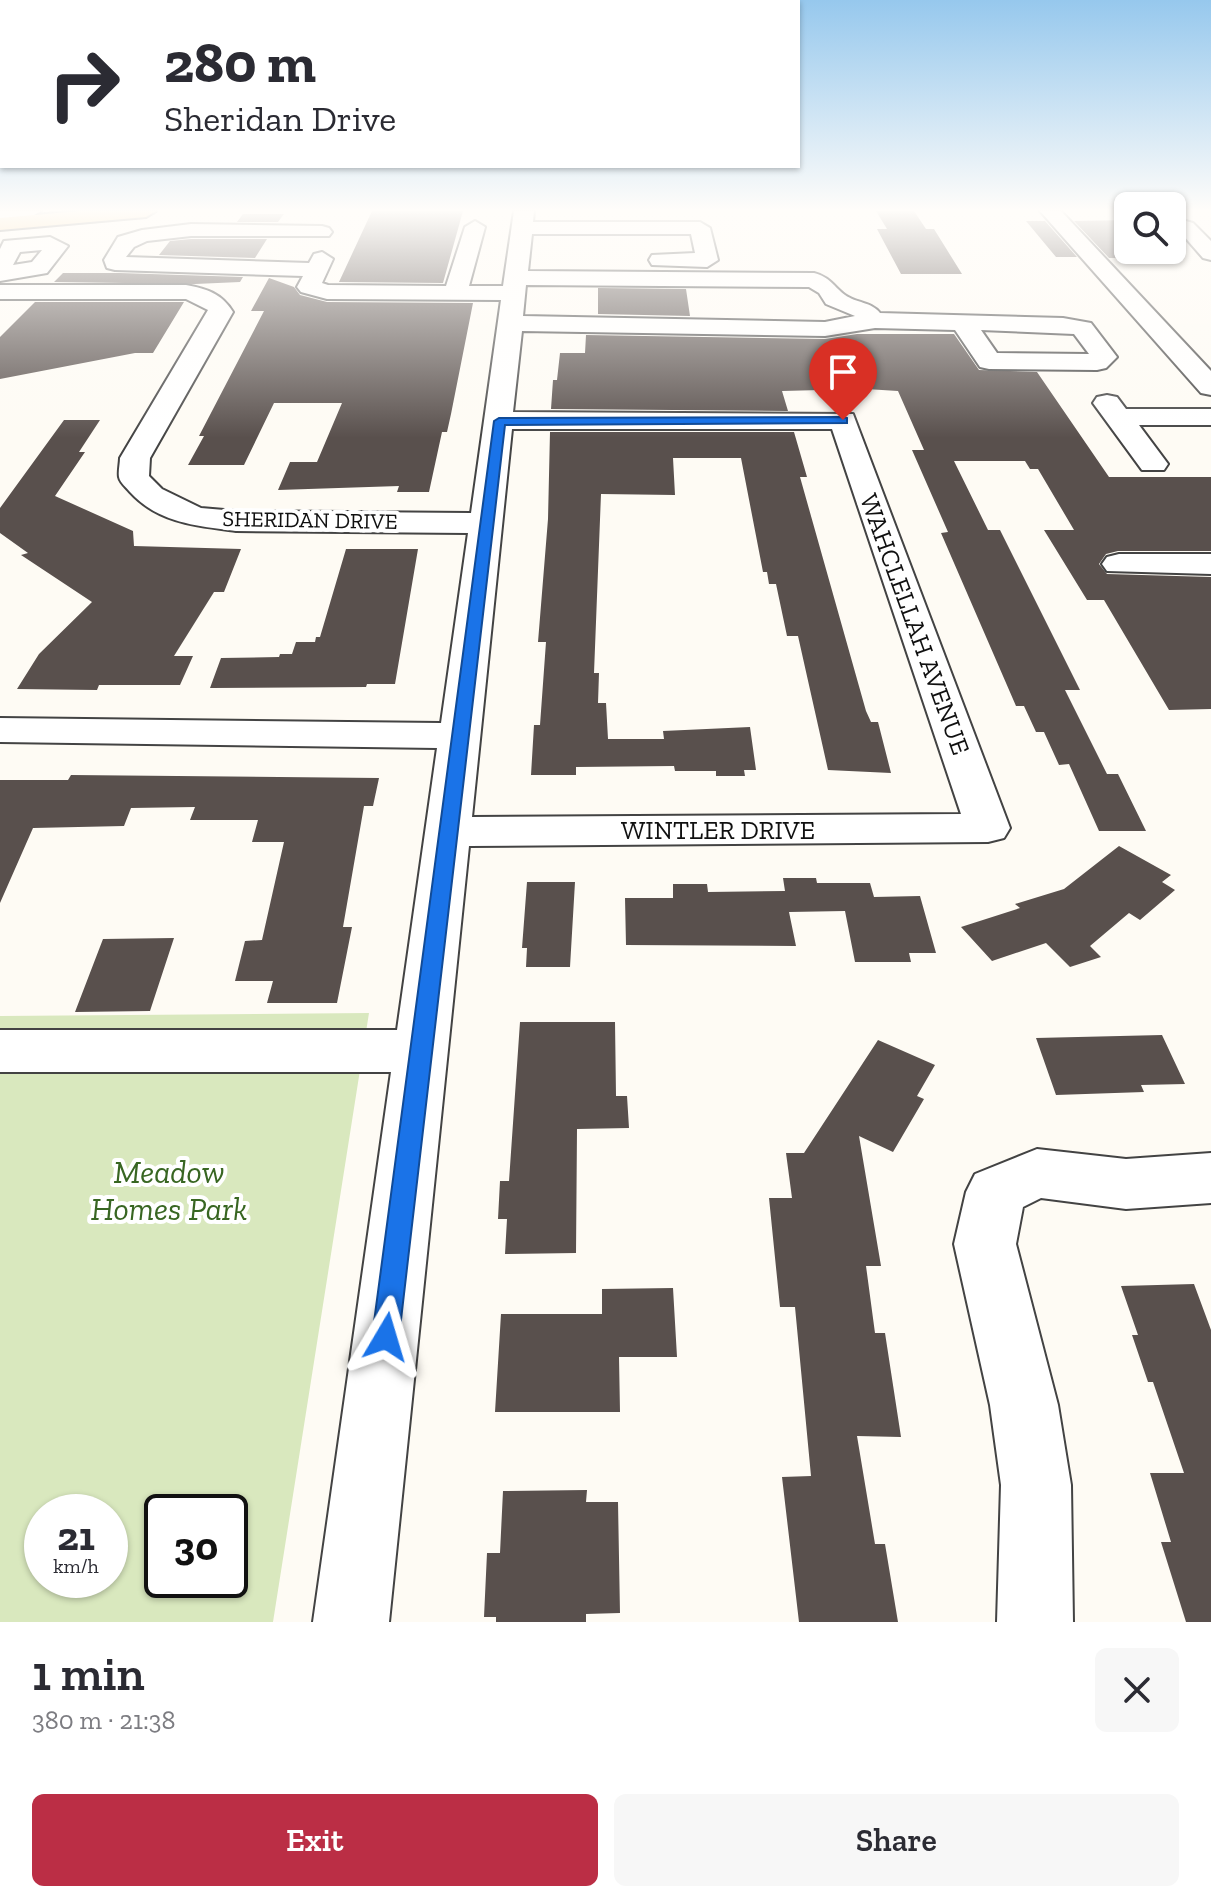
<!DOCTYPE html>
<html lang="en">
<head>
<meta charset="utf-8">
<style>
  body { margin:0; font-family:"Zilla Slab",serif; background:#f7f7f7; color:#2b2b33; height:100vh; display:flex; flex-direction:column; font-size:30px; white-space:nowrap }
  * { box-sizing:border-box; margin:0 }
  p { font-size:26px; color:#7c7c81 }
  .icon { flex:none; width:44px; height:44px; fill:none; stroke:currentColor; stroke-width:2; stroke-linecap:round; stroke-linejoin:round }
  .map { position:relative; height:1622px; overflow:hidden }
  .sheet { display:flex; flex-direction:column; background:#fff; flex:1 }
  .sheet>* { flex:none }
  .guide { position:absolute; left:0px; top:0px; width:800px; height:168px; box-shadow:0 2px 6px #0004; background:#fff; color:#2b2b33; overflow:hidden }
  .controls { position:absolute; left:1114px; top:192px; display:grid; gap:16px }
  .controls a { display:grid; place-items:center; width:72px; height:72px; border-radius:12px; background:#fff; box-shadow:0 2px 6px #0004; font-size:40px }
  .speed { position:absolute; left:24px; top:1494px; display:flex; gap:16px; font-size:40px; font-weight:700; text-align:center }
  .speed>* { display:grid; place-content:center; width:104px; height:104px; border-radius:50%; background:#fff; box-shadow:0 2px 6px #0004; line-height:1 }
  .speed small { font-size:20px; font-weight:400 }
  .speed .limit { border:4px solid #111; border-radius:12px; background:#fff; color:#111 }
  .pin { position:absolute; display:grid; place-items:center; width:68px; height:68px; color:#fff; margin:-82px -34px; border-radius:50% 50% 50% 0; rotate:-45deg; box-shadow:0 0 8px #0007 }
  .pin .icon { rotate:45deg }
  .me { position:absolute; width:88px; margin:-44px; rotate:7deg; stroke-linejoin:round; filter:drop-shadow(0 0 6px #0008) }
  .turn { display:flex; align-items:center; gap:28px; height:168px; padding:0 32px; font-size:36px }
  .turn .icon { width:104px; height:104px; stroke-width:2.5 }
  .turn b { display:block; font-size:56px; line-height:68px }
  .round { display:grid; place-items:center; flex:none; width:84px; height:84px; border-radius:12px; background:#f7f7f7 }
  .summary { display:flex; align-items:center; justify-content:space-between; height:136px; padding:0 32px }
  h1 { font-size:48px; font-weight:600; line-height:60px }
  .button { display:flex; gap:16px; margin-top:auto; padding:16px 32px }
  .button a { flex:1; height:92px; border-radius:12px; background:#bb2e45; color:#fff; font-size:32px; font-weight:600; line-height:92px; text-align:center }
  .button a+a { background:#f7f7f7; color:#2b2b33 }
  .map>svg:first-child { display:block }
  .green { fill:#d9e8be; fill-rule:evenodd }
  .building { fill:#59504d }
  .lines { fill:none; stroke-linecap:round; stroke-linejoin:round }
  .minor-casing { stroke:#434343; stroke-width:4 }
  .major-casing { stroke:#212121; stroke-width:4 }
  .minor { fill:#fff; fill-rule:evenodd }
  .major { fill:#f2c371; fill-rule:evenodd }
  .route { fill:#1a73e8; stroke:#114b97; stroke-width:2 }
  .labels { text-anchor:middle; dominant-baseline:central; stroke-width:8; stroke-linejoin:round; paint-order:stroke }
  .far-street-label { font-size:22px; fill:#101010; stroke:#fff }
  .street-label { font-size:26px; fill:#101010; stroke:#fff }
  .near-park-label { font-size:32px; font-style:italic; fill:#386622; stroke:#fff }
</style>
</head>
<body>
<div class="map">
<svg width="1211" height="1622" viewBox="0 0 1211 1622">
  <rect width="100%" height="100%" fill="#fefbf4"/>
  <path class="green" d="M 369,1013 L 273,1622 L 0,1622 L 0,1016 ZM 42,1512 L 110,1512 L 110,1580 L 42,1580 ZM 162,1512 L 230,1512 L 230,1580 L 162,1580 Z"/>
  <path class="building" d="M 372,211 L 463,211 L 443,283 L 339,282 Z
    M 876,211 L 914,211 L 926,229 L 934,229 L 962,274 L 901,274 L 877,229 L 887,229 Z
    M 243,214 L 284,214 L 278,222 L 237,222 Z
    M 1128,220 L 1128,258 L 1109,258 L 1074,221 Z
    M 1026,221 L 1045,221 L 1077,257 L 1056,257 Z
    M 191,239 L 267,239 L 255,258 L 159,255 L 170,241 Z
    M 63,273 L 120,273 L 243,277 L 240,282 L 195,284 L 54,282 Z
    M 269,278 L 294,287 L 300,295 L 327,302 L 473,303 L 451,414 L 447,432 L 442,432 L 429,492 L 397,492 L 399,486 L 278,490 L 290,462 L 317,462 L 342,403 L 274,403 L 244,465 L 188,465 L 204,436 L 199,436 L 264,311 L 251,311 Z
    M 598,288 L 686,289 L 690,316 L 598,314 Z
    M 35,302 L 184,302 L 153,353 L 135,353 L 0,379 L 0,337 Z
    M 857,334 L 954,334 L 979,370 L 1037,372 L 1109,477 L 1211,477 L 1211,551 L 1118,551 L 1106,554 L 1099,564 L 1107,574 L 1211,577 L 1211,709 L 1169,710 L 1104,600 L 1087,600 L 1044,530 L 1074,530 L 1038,469 L 1030,469 L 1025,461 L 954,461 L 988,530 L 1000,530 L 1080,690 L 1065,690 L 1107,774 L 1118,774 L 1146,831 L 1099,831 L 1069,764 L 1059,765 L 1044,732 L 1036,732 L 1024,706 L 1016,706 L 941,533 L 948,532 L 912,450 L 924,450 L 898,391 L 818,386 L 820,390 L 782,391 L 788,411 L 551,409 L 553,380 L 557,380 L 560,353 L 585,353 L 586,335 L 825,339 Z
    M 64,420 L 100,420 L 79,452 L 85,452 L 55,496 L 133,531 L 134,546 L 241,549 L 224,592 L 214,592 L 174,656 L 193,656 L 180,685 L 99,685 L 97,690 L 17,689 L 39,654 L 92,602 L 21,555 L 28,553 L 0,533 L 0,508 Z
    M 550,432 L 794,432 L 807,477 L 800,477 L 866,711 L 871,722 L 878,722 L 891,773 L 828,770 L 798,636 L 787,636 L 776,584 L 769,584 L 767,572 L 763,572 L 741,458 L 673,458 L 675,495 L 601,494 L 594,673 L 599,673 L 598,703 L 606,703 L 608,739 L 664,739 L 663,731 L 750,727 L 756,770 L 744,770 L 745,776 L 716,776 L 716,771 L 675,771 L 674,766 L 576,767 L 576,775 L 531,775 L 534,725 L 540,725 L 546,642 L 538,642 L 548,519 Z
    M 346,549 L 418,549 L 395,684 L 367,684 L 366,687 L 210,688 L 221,658 L 279,657 L 280,654 L 292,654 L 296,642 L 315,642 L 316,637 L 320,637 Z
    M 71,775 L 379,778 L 373,806 L 364,806 L 343,927 L 352,927 L 337,1003 L 267,1003 L 273,981 L 235,981 L 245,941 L 262,940 L 284,842 L 252,842 L 258,820 L 190,820 L 195,807 L 131,808 L 124,826 L 33,828 L 0,903 L 0,780 L 68,780 Z
    M 1119,846 L 1171,875 L 1162,882 L 1175,890 L 1140,920 L 1129,913 L 1090,946 L 1101,957 L 1070,967 L 1046,943 L 992,961 L 961,927 L 1020,908 L 1015,904 L 1064,889 Z
    M 783,878 L 816,878 L 817,883 L 870,883 L 874,897 L 920,896 L 936,953 L 909,953 L 911,962 L 855,962 L 845,911 L 789,912 L 796,946 L 626,945 L 625,898 L 673,898 L 673,884 L 707,884 L 708,892 L 785,891 Z
    M 527,882 L 575,882 L 570,967 L 526,967 L 527,948 L 522,948 Z
    M 174,938 L 150,1011 L 75,1012 L 103,939 Z
    M 520,1022 L 615,1022 L 616,1096 L 627,1096 L 629,1128 L 577,1129 L 576,1253 L 505,1254 L 507,1219 L 498,1219 L 500,1181 L 509,1181 Z
    M 1162,1035 L 1185,1084 L 1141,1085 L 1144,1092 L 1056,1095 L 1036,1038 Z
    M 878,1040 L 935,1065 L 917,1096 L 924,1099 L 893,1152 L 859,1136 L 881,1266 L 866,1266 L 875,1333 L 885,1333 L 901,1437 L 857,1436 L 875,1544 L 885,1544 L 898,1622 L 799,1622 L 782,1477 L 811,1476 L 795,1307 L 780,1307 L 769,1198 L 792,1198 L 786,1153 L 804,1153 Z
    M 1194,1284 L 1211,1330 L 1211,1622 L 1186,1622 L 1161,1542 L 1171,1542 L 1150,1473 L 1184,1473 L 1153,1382 L 1148,1382 L 1132,1335 L 1138,1335 L 1121,1286 Z
    M 673,1288 L 677,1357 L 619,1357 L 620,1412 L 495,1412 L 501,1314 L 602,1314 L 602,1289 Z
    M 587,1490 L 586,1502 L 618,1502 L 620,1613 L 586,1614 L 586,1622 L 496,1622 L 496,1617 L 484,1617 L 487,1553 L 500,1553 L 503,1491 Z"/>
  <g class="lines">
    <defs>
      <path id="minor" d="M 0,211 L 41,211 L 31,217 L 0,221 Z
        M 514,211 L 534,211 L 533,222 L 700,222 L 710,228 L 718,260 L 707,267 L 652,265 L 649,260 L 652,255 L 695,253 L 691,234 L 532,234 L 528,271 L 814,273 C 830,277 834,287 845,295 C 856,303 872,302 880,313 L 1063,318 L 1091,323 L 1117,357 L 1106,368 L 1097,370 L 989,369 L 980,367 L 955,330 L 875,328 L 825,336 L 522,331 L 513,412 L 853,414 L 1010,828 L 1004,838 L 988,842 L 469,846 L 389,1622 L 313,1622 L 391,1072 L 0,1072 L 0,1030 L 397,1030 L 437,748 L 0,742 L 0,718 L 441,723 L 468,533 L 236,531 C 197,526 158,523 130,492 C 127,488 120,483 119,477 C 118,472 120,463 120,458 L 208,310 L 186,299 L 0,299 L 0,285 L 186,285 C 207,289 221,293 233,312 L 150,458 L 149,476 L 162,489 L 201,508 L 236,511 L 471,513 L 501,300 L 327,299 L 301,292 L 297,287 L 303,276 L 115,270 L 107,268 L 104,260 L 118,237 L 142,230 L 191,224 L 322,226 L 329,228 L 332,232 L 329,236 L 191,236 L 147,241 L 134,247 L 126,257 L 309,263 L 314,254 L 322,252 L 333,259 L 322,283 L 328,285 L 446,286 L 465,227 L 475,221 L 485,227 L 469,286 L 503,286 ZM 526,285 L 809,287 L 819,293 L 826,304 L 855,316 L 825,322 L 523,316 ZM 981,330 L 1074,334 L 1089,354 L 997,353 ZM 512,429 L 832,429 L 961,814 L 472,817 Z
        M 1040,211 L 1061,211 L 1211,371 L 1211,395 L 1201,393 Z
        M 1186,221 L 1193,223 L 1211,241 L 1211,260 L 1203,258 L 1176,227 Z
        M 50,237 L 68,246 L 47,273 L 0,281 L 0,249 L 4,241 ZM 42,250 L 32,262 L 13,265 L 20,252 Z
        M 1107,395 L 1117,397 L 1126,409 L 1211,409 L 1211,425 L 1139,425 L 1168,464 L 1164,470 L 1142,470 L 1093,403 L 1097,397 Z
        M 1119,554 L 1211,554 L 1211,574 L 1107,571 L 1102,564 L 1107,557 Z
        M 1037,1149 L 1126,1159 L 1211,1153 L 1211,1203 L 1126,1209 L 1041,1198 L 1023,1207 L 1016,1244 L 1058,1405 L 1071,1485 L 1073,1622 L 997,1622 L 1001,1485 L 990,1405 L 954,1244 L 966,1192 L 975,1174 Z"/>
      <path id="major" d="M 79,211 L 156,211 L 146,217 L 0,230 L 0,218 Z"/>
    </defs>
    <use href="#minor" class="minor-casing"/>
    <use href="#major" class="major-casing"/>
    <use href="#minor" class="minor"/>
    <use href="#major" class="major"/>
  </g>
  <linearGradient id="sky" x2="0" y2="1"><stop stop-color="#96c8ed"/><stop offset="0.48" stop-color="#fffdfa"/><stop offset="1" stop-color="#fffdfa" stop-opacity="0"/></linearGradient>
  <rect width="1211" height="438" fill="url(#sky)"/>
  <path class="route" d="M 843,417 L 847,418 L 847,423 L 505,425 L 399,1337 L 395,1346 L 386,1350 L 376,1346 L 372,1337 L 494,421 L 499,418 Z"/>
  <g class="labels">
    <g class="far-street-label">
      <text transform="translate(310 520) rotate(1)">SHERIDAN DRIVE</text>
    </g>
    <g class="street-label">
      <text transform="translate(915 624) rotate(70)">WAHCLELLAH AVENUE</text>
      <text x="718" y="830">WINTLER DRIVE</text>
    </g>
    <g class="near-park-label">
      <text x="169" y="1172">Meadow<tspan x="169" dy="37">Homes Park</tspan></text>
    </g>
  </g>
</svg>
<div class="controls">
<a><svg class="icon" aria-label="search" viewBox="0 0 24 24"><circle cx="10" cy="10" r="6"/><path d="M15 15l6 6"/></svg></a>
</div>
<div class="speed"><div>21<small>km/h</small></div><div class="limit">30</div></div>
<div class="pin" style="left:843px;top:420px;background:#d93025"><svg class="icon" aria-label="arrive" viewBox="0 0 24 24"><path d="M6 21V4h12l-3 4 3 4H6"/></svg></div>
<svg class="me" style="left:386px;top:1337px" viewBox="-20 -20 40 40"><path d="M0-17L14 15 0 8-14 15z" fill="#1a73e8" stroke="#fff" stroke-width="4"/></svg>
<div class="guide">
<div class="turn"><svg class="icon" aria-label="right" viewBox="0 0 24 24"><path d="M7 20v-9h11M14 6l5 5-5 5"/></svg><div><b>280 m</b>Sheridan Drive</div></div>
</div>
</div>
<section class="sheet">
<div class="summary"><div><h1>1 min</h1><p>380 m · 21:38</p></div><a class="round"><svg class="icon" aria-label="close" viewBox="0 0 24 24"><path d="M6 6l12 12M18 6L6 18"/></svg></a></div>
<div class="button"><a>Exit</a><a>Share</a></div>
</section>
</body>
</html>
